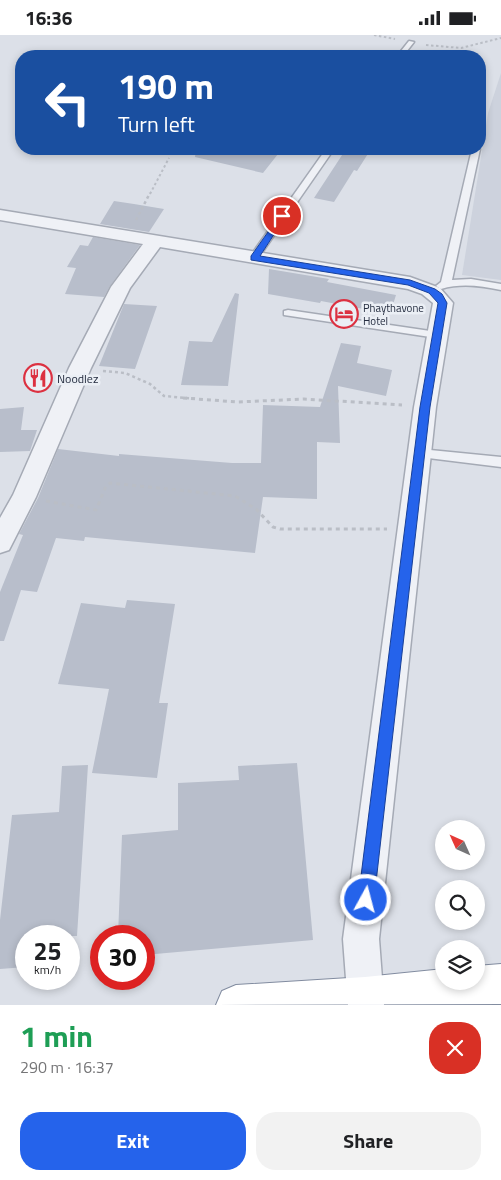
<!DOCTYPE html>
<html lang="en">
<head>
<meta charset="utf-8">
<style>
  body { margin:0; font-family:"Titillium Web",sans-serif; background:#f2f2f2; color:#202124; height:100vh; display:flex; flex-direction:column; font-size:19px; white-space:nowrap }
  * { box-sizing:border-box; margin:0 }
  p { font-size:16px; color:#757577 }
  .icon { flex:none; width:28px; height:28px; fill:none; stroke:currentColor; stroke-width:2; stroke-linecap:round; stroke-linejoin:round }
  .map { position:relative; height:970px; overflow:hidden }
  .details { display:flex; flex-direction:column; background:#fff; flex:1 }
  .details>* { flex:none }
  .banner { position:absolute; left:15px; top:15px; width:471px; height:105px; border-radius:20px; box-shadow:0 2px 8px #0003; background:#1a4fa0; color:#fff; overflow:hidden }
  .needle { width:32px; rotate:315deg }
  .buttons { position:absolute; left:435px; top:785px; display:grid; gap:10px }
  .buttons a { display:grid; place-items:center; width:50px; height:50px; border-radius:50%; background:#fff; box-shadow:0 2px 8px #0003; font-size:25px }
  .speed { position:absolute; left:15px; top:890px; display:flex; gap:10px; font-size:25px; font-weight:700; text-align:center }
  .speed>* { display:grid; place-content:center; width:65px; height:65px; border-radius:50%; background:#fff; box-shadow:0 2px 8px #0003; line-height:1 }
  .speed small { font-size:12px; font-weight:400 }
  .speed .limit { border:8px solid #d22; background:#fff; color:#111 }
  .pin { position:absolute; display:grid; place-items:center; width:42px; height:42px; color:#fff; margin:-21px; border:2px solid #fff; border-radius:50%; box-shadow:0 1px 5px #0007 }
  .me { position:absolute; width:55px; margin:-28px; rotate:7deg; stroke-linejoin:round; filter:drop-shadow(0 0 4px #0008) }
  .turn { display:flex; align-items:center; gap:18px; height:105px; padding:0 20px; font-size:22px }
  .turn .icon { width:65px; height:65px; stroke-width:2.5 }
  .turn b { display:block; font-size:35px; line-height:42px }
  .round { display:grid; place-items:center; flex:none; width:52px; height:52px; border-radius:20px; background:#f2f2f2 }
  .overview { display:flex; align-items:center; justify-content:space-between; height:85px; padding:0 20px }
  h1 { font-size:30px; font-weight:700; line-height:38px; color:#1e9e55 }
  .button { display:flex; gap:10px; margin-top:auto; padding:10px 20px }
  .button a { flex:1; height:58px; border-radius:20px; background:#2563eb; color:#fff; font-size:20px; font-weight:700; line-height:58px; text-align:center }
  .button a+a { background:#f2f2f2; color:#202124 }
  .status { display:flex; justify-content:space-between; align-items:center; height:35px; padding:0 25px; background:#fff; direction:ltr }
  .status svg { height:14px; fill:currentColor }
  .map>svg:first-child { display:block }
  .built { fill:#cdd2dd }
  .building { fill:#b8becb }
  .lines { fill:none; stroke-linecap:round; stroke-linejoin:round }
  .service-casing { stroke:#a5aab5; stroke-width:3 }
  .minor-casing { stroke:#a5aab5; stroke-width:3 }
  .trunk-casing { stroke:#828ca0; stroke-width:2 }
  .path-far2 { stroke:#babec6; stroke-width:2; stroke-dasharray:2.5 2.5; stroke-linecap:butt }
  .path-far1 { stroke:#babec6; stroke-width:2.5; stroke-dasharray:3 3; stroke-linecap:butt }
  .path { stroke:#babec6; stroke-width:3; stroke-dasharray:4 4; stroke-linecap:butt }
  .service { fill:#eff1f6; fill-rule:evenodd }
  .minor { fill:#eff1f6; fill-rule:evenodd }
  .trunk { fill:#fff; fill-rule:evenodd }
  .route { fill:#2563eb; stroke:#184099 }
  .labels { text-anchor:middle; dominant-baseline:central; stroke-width:5; stroke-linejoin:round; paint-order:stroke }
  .far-poi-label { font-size:11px; fill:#242c3f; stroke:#ebeff5; text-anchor:start }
  .poi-label { font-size:12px; fill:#242c3f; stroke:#ebeff5; text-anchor:start }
</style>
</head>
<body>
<div class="status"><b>16:36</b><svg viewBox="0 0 49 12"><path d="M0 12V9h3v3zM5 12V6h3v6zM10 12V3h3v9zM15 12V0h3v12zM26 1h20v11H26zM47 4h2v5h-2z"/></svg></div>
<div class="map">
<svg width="501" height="970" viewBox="0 0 501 970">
  <rect width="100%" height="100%" fill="#dce0e8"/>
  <path class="built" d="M 501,38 L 501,245 L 462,240 L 488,78 Z"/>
  <path class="building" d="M 196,114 L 282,114 L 263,138 L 195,122 Z
    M 346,114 L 371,114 L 357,136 L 354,135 L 334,167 L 314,163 Z
    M 114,166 L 134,169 L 164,174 L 149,197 L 100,189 Z
    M 93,202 L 140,210 L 110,251 L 104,262 L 65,259 L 76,233 L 67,232 L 80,210 L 88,211 Z
    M 269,234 L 329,244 L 327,247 L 396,260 L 390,279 L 321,266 L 320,268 L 268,259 Z
    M 235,258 L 239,259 L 228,351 L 181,350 L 189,306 L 212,307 Z
    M 124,269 L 157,271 L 135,334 L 99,331 Z
    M 341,308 L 361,311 L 357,328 L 392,335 L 386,361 L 338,351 L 340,408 L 317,407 L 317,464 L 263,462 L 255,518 L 85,502 L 84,506 L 56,503 L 37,557 L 21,555 L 4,606 L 0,606 L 0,557 L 23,500 L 19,499 L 38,463 L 58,414 L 119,421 L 119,419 L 232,428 L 261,428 L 263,370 L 320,372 Z
    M 24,372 L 21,395 L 37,395 L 30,416 L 0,417 L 0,374 Z
    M 127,565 L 175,569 L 159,668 L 168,668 L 157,743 L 92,738 L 109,654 L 58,649 L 81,568 L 125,573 Z
    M 297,728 L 313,905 L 144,920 L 144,901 L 118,901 L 122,800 L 178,795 L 178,748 L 239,745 L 238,731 Z
    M 88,730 L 77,901 L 26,901 L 26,932 L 0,934 L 0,885 L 12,780 L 59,777 L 62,731 Z"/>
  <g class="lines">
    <defs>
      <path id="service" d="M 409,6 L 414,7 L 403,21 L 397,21 Z
        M 326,114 L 334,114 L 257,225 L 251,225 L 249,223 Z
        M 472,114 L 480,114 L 452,245 L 471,244 L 501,249 L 501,255 C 480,251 462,248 441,254 L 436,251 L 441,247 Z
        M 288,275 L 437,297 L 442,300 L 437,303 L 284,280 L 284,276 Z
        M 420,414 L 501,422 L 501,432 L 420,422 L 414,418 Z"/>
      <path id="minor" d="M 0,175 L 410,242 L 440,253 L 453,268 L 436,372 L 379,904 L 384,970 L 348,970 L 343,904 L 414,372 L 433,268 L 422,259 L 408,254 L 160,212 L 130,253 L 91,333 L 36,462 L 9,515 L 0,518 L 0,483 L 13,460 L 69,333 L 111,252 L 143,209 L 0,185 Z"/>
      <path id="trunk" d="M 501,929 L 501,969 L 216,970 L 222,956 L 236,950 L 365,942 L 444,934 L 444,946 L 476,946 L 476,931 Z"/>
    </defs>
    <use href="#service" class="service-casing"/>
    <use href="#minor" class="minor-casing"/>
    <use href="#trunk" class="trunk-casing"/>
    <path class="path-far2" d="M 374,0 L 395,4
      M 426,10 L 461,13 L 501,3
      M 150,159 L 169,123"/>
    <path class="path-far1" d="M 136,185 L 150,158
      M 103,336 L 125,338 L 150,349 L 164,361 L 198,364"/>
    <path class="path" d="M 183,363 L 238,367 L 304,364 L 402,370
      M 46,466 L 96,475 L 106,451 L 110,448 L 235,461 L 256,474 L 273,492 L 280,494 L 387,494"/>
    <use href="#service" class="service"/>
    <use href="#minor" class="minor"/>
    <use href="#trunk" class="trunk"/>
  </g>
  <path class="route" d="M 282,179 L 286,181 L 260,221 L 410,245 L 435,254 L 442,259 L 447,268 L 430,372 L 374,865 L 372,871 L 366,873 L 361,871 L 358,865 L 420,372 L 438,268 L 429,258 L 408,250 L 251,225 L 251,221 L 280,180 Z"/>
  <defs>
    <symbol id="hotel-ring" viewBox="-11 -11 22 22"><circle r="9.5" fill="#ebeff5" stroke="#dc3141" stroke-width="1.5"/><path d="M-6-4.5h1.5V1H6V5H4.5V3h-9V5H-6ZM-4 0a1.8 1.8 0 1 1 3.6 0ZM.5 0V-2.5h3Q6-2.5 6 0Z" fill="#dc3141"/></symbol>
    <symbol id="restaurant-ring" viewBox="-11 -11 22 22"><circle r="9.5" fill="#ebeff5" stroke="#dc3141" stroke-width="1.5"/><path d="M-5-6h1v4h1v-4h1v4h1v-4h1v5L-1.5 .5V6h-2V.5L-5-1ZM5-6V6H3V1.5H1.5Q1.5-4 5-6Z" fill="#dc3141"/></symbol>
  </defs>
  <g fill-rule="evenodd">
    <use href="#hotel-ring" x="328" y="263" width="32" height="32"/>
    <use href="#restaurant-ring" x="22" y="327" width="32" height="32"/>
  </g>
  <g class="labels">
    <g class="far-poi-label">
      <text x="363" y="273">Phaythavone<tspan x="363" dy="13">Hotel</tspan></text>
    </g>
    <g class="poi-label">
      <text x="57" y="343">Noodlez</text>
    </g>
  </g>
</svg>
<div class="buttons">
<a><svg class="needle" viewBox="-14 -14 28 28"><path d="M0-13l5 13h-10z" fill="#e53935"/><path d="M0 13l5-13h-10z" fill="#757577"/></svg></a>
<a><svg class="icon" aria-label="search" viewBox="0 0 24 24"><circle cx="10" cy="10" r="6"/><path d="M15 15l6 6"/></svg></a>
<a><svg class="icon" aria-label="layers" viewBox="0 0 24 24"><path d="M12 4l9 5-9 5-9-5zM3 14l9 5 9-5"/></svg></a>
</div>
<div class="speed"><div>25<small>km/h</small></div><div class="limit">30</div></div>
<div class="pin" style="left:282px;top:181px;background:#d93025"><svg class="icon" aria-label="arrive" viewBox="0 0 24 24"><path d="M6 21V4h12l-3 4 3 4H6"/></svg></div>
<svg class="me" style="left:366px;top:865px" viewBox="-20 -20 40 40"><circle r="17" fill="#2563eb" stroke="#fff" stroke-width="3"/><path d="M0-11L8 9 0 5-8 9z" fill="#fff"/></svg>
<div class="banner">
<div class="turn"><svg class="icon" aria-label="left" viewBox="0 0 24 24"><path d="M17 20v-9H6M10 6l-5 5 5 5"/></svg><div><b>190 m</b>Turn left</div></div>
</div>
</div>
<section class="details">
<div class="overview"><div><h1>1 min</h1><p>290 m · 16:37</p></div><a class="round" style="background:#d93025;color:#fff"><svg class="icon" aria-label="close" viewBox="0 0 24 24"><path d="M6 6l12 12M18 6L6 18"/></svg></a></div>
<div class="button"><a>Exit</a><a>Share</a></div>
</section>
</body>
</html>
